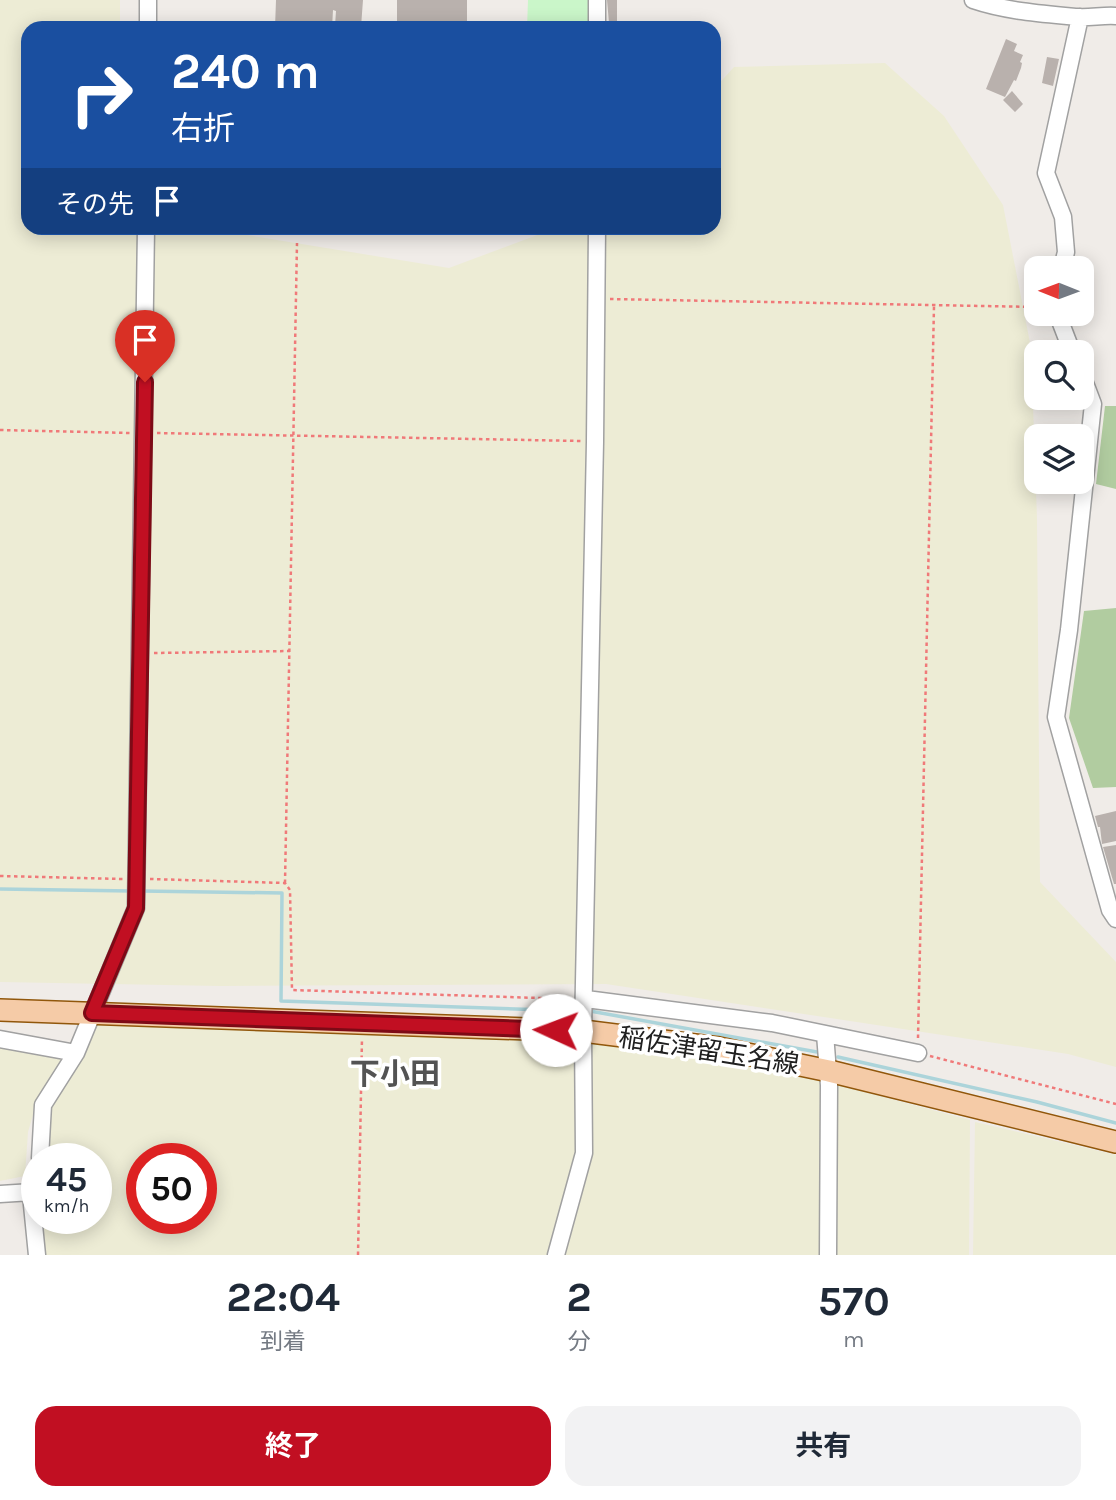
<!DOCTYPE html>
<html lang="ja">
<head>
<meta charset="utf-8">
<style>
  body { margin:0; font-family:Karla,"Noto Sans JP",sans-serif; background:#f2f2f3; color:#1f2937; height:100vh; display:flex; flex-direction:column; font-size:26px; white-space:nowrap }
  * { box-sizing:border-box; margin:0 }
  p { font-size:23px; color:#747a83 }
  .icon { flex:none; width:38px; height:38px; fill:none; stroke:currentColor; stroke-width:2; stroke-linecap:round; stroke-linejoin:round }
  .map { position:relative; height:1255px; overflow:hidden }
  .panel { display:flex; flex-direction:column; background:#fff; flex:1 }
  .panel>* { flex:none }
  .top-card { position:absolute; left:21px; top:21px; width:700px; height:214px; border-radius:21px; box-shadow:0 4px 18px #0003; background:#1a4fa0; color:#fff; overflow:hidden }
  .needle { width:46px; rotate:271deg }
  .fabs { position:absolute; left:1024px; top:256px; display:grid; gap:14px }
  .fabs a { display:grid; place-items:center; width:70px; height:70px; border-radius:14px; background:#fff; box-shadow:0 4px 18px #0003; font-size:35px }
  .speed { position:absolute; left:21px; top:1143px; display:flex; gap:14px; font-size:35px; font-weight:700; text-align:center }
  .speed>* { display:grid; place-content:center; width:91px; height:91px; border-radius:50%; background:#fff; box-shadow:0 4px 18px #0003; line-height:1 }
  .speed small { font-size:18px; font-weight:400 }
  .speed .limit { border:10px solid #d22; background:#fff; color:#111 }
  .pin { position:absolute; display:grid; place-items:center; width:60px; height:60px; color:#fff; margin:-72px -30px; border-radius:50% 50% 50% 0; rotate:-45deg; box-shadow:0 0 7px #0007 }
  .pin .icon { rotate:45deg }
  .me { position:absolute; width:77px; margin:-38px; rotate:272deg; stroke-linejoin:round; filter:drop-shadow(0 0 5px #0008) }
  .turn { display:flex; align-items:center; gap:24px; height:147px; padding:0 35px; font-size:32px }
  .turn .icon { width:91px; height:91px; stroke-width:2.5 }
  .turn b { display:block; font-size:49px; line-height:60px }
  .then { display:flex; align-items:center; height:66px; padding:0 35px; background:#0003; gap:14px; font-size:26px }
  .eta { display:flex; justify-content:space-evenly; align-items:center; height:119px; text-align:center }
  .eta b { font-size:42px; font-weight:700; line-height:49px }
  .button { display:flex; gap:14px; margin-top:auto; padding:14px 35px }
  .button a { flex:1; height:80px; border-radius:21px; background:#c10f22; color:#fff; font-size:28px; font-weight:700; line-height:80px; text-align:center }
  .button a+a { background:#f2f2f3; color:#1f2937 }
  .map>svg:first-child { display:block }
  .farmland { fill:#edecd5; fill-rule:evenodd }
  .forest { fill:#b1cca0 }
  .park { fill:#caf6c9 }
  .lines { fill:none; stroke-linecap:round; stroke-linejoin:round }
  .stream { stroke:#acd4da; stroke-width:3.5 }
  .building { fill:#b9b1ad }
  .minor-casing { stroke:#a1a1a1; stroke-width:19 }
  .major-casing { stroke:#91570b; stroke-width:24 }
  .path { stroke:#f07979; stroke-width:2.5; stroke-dasharray:3.5 3.5; stroke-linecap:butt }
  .minor { stroke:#fff; stroke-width:16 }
  .major { stroke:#f5cba7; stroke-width:21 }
  .route-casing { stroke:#7d0a16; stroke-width:18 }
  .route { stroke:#c10f22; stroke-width:12 }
  .labels { text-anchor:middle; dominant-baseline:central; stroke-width:7; stroke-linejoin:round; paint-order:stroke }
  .street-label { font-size:26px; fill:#202020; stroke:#fff }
  .quarter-label { font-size:30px; font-weight:bold; fill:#535353; stroke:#fff }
</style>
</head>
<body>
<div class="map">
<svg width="1116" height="1255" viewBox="0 0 1116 1255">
  <rect width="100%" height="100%" fill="#f0ece8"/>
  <path class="farmland" d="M 0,0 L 120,0 L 120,28 L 28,28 L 28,228 L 203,228 L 449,268 L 556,228 L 714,228 L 714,89 L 734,67 L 885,63 L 944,116 L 1003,205 L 1031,348 L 1037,518 L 1040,882 L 1116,962 L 1116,1067 L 1068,1054 L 606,984 L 221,986 L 0,982 Z
    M 92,1013 L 683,1044 L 970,1120 L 969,1255 L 37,1255 L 37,1218 L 96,1218 L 96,1158 L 40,1158 L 43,1105 ZM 142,1158 L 201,1158 L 201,1218 L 142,1218 Z
    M 0,1046 L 66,1058 L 33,1115 L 28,1132 L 25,1176 L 0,1181 Z
    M 975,1122 L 1116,1155 L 1116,1255 L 973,1255 Z"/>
  <path class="forest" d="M 1105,406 L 1116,406 L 1116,489 L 1096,484 Z
    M 1116,608 L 1116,787 L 1093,788 L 1069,718 L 1084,611 Z"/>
  <path class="park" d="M 528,0 L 595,0 L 595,28 L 527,28 Z"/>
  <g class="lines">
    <path class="stream" d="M 0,889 L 131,891
      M 142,891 L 282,893 L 281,1001 L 578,1011
      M 590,1011 L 817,1052
      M 838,1057 L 1037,1102 L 1116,1123"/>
  </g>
  <path class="building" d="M 276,0 L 363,0 L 361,27 L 335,26 L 336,11 L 333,10 L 332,28 L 275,28 Z
    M 397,0 L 467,0 L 467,28 L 397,28 Z
    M 607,0 L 617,0 L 617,21 L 609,23 Z
    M 1006,39 L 1017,44 L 1014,51 L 1023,55 L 1020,62 L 1022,63 L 1021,68 L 1016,81 L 1014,80 L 1005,97 L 986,89 Z
    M 1047,57 L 1059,59 L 1053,86 L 1042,83 Z
    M 1012,91 L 1023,104 L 1015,112 L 1003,100 Z
    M 1116,811 L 1116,841 L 1102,844 L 1100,827 L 1098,827 L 1095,816 Z
    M 1116,845 L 1116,884 L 1114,884 L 1103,847 Z"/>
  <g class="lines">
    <defs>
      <path id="minor" d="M 973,0 C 1005,11 1043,14 1077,17 C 1090,18 1103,15 1116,16
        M 148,28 L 148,0
        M 597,28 L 597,0
        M 1062,268 L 1066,252 L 1063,217 L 1046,173 L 1080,17
        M 1057,313 L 1072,352
        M 1082,375 L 1093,404 L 1069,630 L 1056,717 L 1110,910 L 1116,919
        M 586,999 L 772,1023 L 918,1053
        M 825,1034 L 829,1085 L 828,1255
        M 0,1039 L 76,1053
        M 40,1158 L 43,1105 L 76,1053 L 136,908 L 146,228
        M 37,1172 L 31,1195 L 37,1255
        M 0,1194 L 32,1192
        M 556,1255 L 584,1153 L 583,1031 L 595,442 L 597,228"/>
      <path id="major" d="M 0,1010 L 583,1031 L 719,1048 L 829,1071 L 1116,1142"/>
    </defs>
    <use href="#minor" class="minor-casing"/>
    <use href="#major" class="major-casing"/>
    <path class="path" d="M 610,299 L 1036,307
      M 0,430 L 130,433
      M 157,433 L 581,441
      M 154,653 L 290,651
      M 0,876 L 123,879
      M 150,879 L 285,883 L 290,890 L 292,990 L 570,999
      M 285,883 L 297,243
      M 918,1038 L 934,306
      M 930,1056 L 1116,1104
      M 358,1255 L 362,1038"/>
    <use href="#minor" class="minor"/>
    <use href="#major" class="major"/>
  </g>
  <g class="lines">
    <defs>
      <path id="route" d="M 145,382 L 136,908 L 92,1013 L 556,1030"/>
    </defs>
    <use href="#route" class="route-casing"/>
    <use href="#route" class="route"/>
  </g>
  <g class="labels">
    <g class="street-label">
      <text transform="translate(709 1051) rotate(9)">稲佐津留玉名線</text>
    </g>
    <g class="quarter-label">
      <text x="395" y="1074">下小田</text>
    </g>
  </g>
</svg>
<div class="fabs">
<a><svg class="needle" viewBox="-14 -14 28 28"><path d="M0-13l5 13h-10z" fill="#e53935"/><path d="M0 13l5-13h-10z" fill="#747a83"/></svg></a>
<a><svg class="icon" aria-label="search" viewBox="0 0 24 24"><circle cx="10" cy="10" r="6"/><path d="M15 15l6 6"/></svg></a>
<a><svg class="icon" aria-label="layers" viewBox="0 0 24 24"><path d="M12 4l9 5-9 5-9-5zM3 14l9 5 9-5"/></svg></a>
</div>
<div class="speed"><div>45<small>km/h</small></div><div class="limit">50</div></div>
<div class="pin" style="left:145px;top:382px;background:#d93025"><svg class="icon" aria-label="arrive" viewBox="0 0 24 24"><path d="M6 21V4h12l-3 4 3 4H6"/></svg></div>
<svg class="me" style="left:556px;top:1030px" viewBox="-20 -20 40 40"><circle r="19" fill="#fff"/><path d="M0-13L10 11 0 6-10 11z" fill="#c10f22"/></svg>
<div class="top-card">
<div class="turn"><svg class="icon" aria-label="right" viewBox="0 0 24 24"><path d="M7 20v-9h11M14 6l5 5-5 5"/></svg><div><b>240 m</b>右折</div></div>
<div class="then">その先<svg class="icon" aria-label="arrive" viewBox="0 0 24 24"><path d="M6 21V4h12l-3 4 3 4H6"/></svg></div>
</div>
</div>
<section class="panel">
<div class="eta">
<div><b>22:04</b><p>到着</p></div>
<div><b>2</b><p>分</p></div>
<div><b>570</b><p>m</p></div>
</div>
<div class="button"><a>終了</a><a>共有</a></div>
</section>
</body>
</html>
